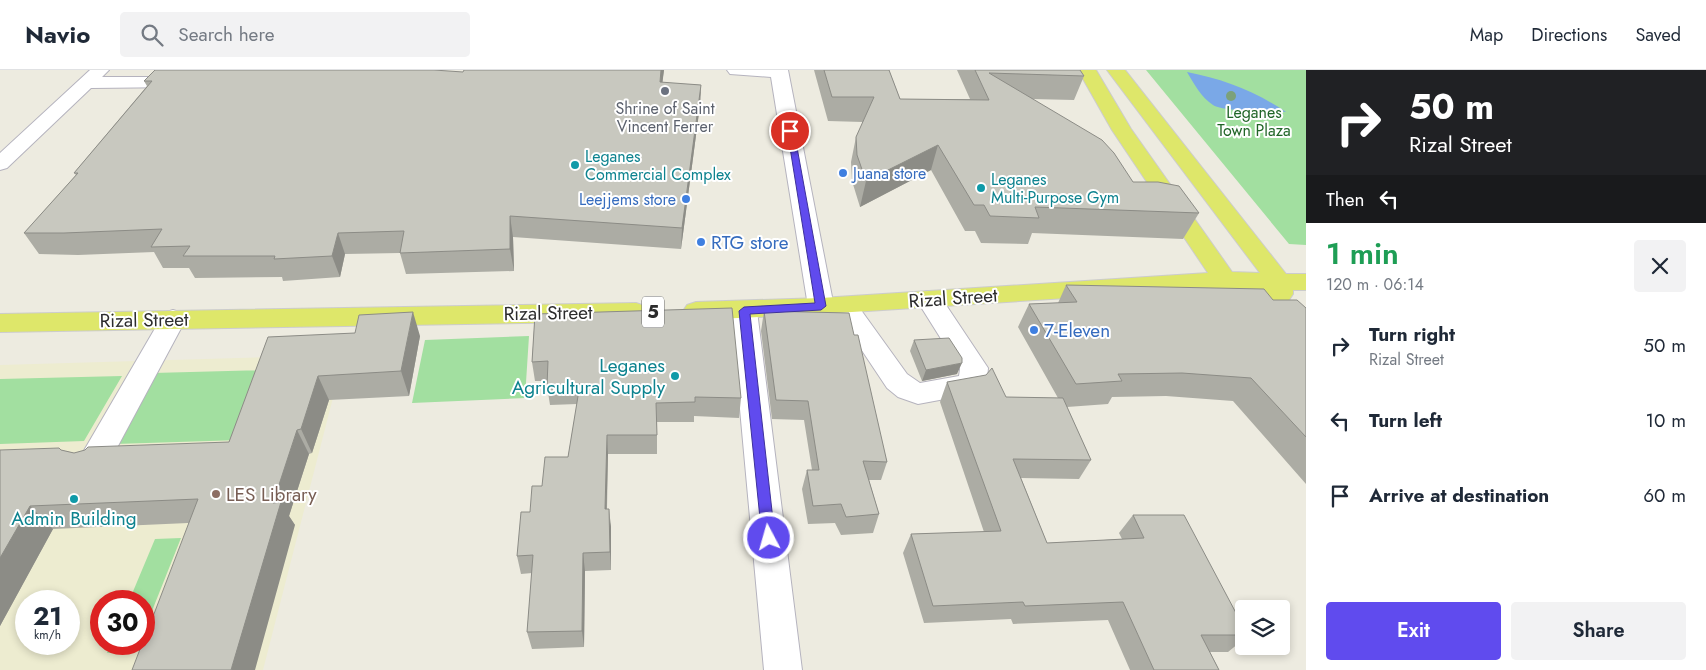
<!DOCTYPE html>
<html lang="en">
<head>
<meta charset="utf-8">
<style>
  body { margin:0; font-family:Jost,sans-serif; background:#f2f2f3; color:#1f2937; height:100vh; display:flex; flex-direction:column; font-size:19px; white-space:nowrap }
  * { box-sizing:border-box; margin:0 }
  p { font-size:16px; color:#747a83 }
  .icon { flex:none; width:28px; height:28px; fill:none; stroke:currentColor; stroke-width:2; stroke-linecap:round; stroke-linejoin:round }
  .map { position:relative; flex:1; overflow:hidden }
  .drawer { display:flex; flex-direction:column; background:#fff; width:400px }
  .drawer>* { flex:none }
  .top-card { background:#202124; color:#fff; overflow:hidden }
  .controls { position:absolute; left:1235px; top:530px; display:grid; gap:10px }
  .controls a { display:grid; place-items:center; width:55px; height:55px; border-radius:5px; background:#fff; box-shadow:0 2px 8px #0003; font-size:25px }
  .speed { position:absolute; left:15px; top:520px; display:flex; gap:10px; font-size:25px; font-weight:700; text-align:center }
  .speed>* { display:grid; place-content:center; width:65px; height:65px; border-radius:50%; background:#fff; box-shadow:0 2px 8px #0003; line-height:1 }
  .speed small { font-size:12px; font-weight:400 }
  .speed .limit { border:8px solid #d22; background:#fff; color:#111 }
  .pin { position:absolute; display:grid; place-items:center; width:42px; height:42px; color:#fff; margin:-21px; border:2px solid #fff; border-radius:50%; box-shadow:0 1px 5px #0007 }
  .me { position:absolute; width:55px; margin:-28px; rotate:354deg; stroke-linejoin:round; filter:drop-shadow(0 0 4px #0008) }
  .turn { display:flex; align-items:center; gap:18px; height:105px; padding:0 20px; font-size:22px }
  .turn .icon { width:65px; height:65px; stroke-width:2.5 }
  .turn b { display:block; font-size:35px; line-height:42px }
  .then { display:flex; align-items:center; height:48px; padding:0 20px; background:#0003; gap:10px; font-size:19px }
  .round { display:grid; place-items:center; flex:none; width:52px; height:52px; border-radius:5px; background:#f2f2f3 }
  .head { display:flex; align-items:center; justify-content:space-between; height:85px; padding:0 20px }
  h1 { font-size:30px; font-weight:600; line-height:38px; color:#1e9e55 }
  .cta { display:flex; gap:10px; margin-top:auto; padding:10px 20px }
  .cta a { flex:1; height:58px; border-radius:5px; background:#604bee; color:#fff; font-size:20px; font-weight:600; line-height:58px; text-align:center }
  .cta a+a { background:#f2f2f3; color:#1f2937 }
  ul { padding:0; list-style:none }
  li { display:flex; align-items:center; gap:15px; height:75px; padding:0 20px }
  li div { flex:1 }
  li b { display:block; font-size:19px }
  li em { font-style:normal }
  header { display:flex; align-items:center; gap:30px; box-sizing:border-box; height:70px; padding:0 25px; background:#fff; border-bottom:1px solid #e0e1e3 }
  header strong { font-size:24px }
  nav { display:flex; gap:28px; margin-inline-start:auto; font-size:18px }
  .search { width:350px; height:45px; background:#f2f2f3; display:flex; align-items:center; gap:12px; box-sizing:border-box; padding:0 18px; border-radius:5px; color:#747a83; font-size:19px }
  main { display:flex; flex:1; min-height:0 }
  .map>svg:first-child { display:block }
  .education { fill:#edecd0; fill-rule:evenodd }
  .green { fill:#a2dfa0 }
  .water { fill:#7aa8e7 }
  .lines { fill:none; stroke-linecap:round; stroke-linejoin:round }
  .minor-casing { stroke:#b5b3be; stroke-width:2 }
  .major-casing { stroke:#ccc; stroke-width:2 }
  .minor { fill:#fff; fill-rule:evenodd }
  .major { fill:#dee76a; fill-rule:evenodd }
  .tree { fill:#7ca17a }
  .wall { fill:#acaca4 }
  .shaded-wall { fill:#8c8c86 }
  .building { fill:#c8c8bf; stroke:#8c8c86 }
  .route { fill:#604bee; stroke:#3e319b }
  .worship-dot { fill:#6b7280; stroke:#fff; stroke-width:2 }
  .culture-dot { fill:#0f9aa8; stroke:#fff; stroke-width:2 }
  .shop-dot { fill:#3f7fe0; stroke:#fff; stroke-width:2 }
  .education-dot { fill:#8d6e63; stroke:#fff; stroke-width:2 }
  .labels { text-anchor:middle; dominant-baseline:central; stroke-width:4; stroke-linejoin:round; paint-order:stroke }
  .far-worship-label { font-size:16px; fill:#5b616d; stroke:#fff }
  .far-park-label { font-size:16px; fill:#206527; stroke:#fff }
  .far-culture-label { font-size:16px; fill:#0d838f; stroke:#fff; text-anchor:start }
  .far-shop-label { font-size:16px; fill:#366cbe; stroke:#fff; text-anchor:start }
  .shield { fill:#fff; stroke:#6b6b6b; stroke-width:1 }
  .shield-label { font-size:18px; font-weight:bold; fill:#2c2c2c }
  .shop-label { font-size:19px; fill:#366cbe; stroke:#fff; text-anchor:start }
  .street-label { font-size:19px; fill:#2c2c2c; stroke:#fff }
  .culture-label { font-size:19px; fill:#0d838f; stroke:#fff; text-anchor:end }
  .education-label { font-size:19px; fill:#785e54; stroke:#fff; text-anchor:start }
</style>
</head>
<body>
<header>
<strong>Navio</strong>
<div class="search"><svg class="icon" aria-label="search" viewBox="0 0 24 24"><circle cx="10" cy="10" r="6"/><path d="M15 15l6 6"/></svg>Search here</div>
<nav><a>Map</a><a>Directions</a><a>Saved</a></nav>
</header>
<main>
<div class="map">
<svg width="1306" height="600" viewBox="0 0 1306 600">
  <rect width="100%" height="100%" fill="#edebe0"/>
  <path class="education" d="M 344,285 L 263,600 L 0,600 L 0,295 ZM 26,531 L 69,531 L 69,574 L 26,574 ZM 101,531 L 144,531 L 144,574 L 101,574 Z"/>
  <path class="green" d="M 1146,0 L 1306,0 L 1306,175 L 1289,174 Z
    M 529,266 L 525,328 L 412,333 L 425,270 Z
    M 269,300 L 241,370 L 115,374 L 153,303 Z
    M 122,306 L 84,371 L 0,374 L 0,309 Z
    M 181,468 L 144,561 L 144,531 L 129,531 L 155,469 Z
    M 111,574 L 139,574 L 136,581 L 107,583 Z"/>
  <path class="water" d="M 1187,2 C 1223,9 1255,21 1286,42 C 1272,41 1223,42 1213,35 C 1201,27 1194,14 1187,2 Z"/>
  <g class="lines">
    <defs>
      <path id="minor" d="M 90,0 L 109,0 L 102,7 L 182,7 L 188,8 L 191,12 L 188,16 L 182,17 L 91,18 L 7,98 L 0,100 L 0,83 Z
        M 727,0 L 788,0 L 833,232 L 835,229 L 844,227 L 853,229 L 907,304 L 920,313 L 959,306 L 960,299 L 916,229 L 920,223 L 929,221 L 938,223 L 988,298 L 987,309 L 977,323 L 918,334 L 898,327 L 887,318 L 833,237 L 830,242 L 821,244 L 812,242 L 808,236 L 771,7 L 730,4 Z
        M 744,232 L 753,235 L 757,241 L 802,600 L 764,600 L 731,241 L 735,235 Z
        M 173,240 L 182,243 L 186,249 L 104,402 L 93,405 L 82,402 L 78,393 L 82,384 L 164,243 Z"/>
      <path id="major" d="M 1078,0 L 1096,0 L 1131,59 L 1232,202 L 1260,203 L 1107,0 L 1125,0 L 1286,204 L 1306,204 L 1306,220 L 1293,220 L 1293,224 L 1289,230 L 1306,241 L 1306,263 L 1297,260 L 1274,243 L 1222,218 L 821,244 L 696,250 L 687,247 L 683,241 L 687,235 L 696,232 L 821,228 L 1208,203 L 1112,60 Z
        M 636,233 L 645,236 L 649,242 L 645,248 L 636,251 L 0,262 L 0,244 Z"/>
    </defs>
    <use href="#minor" class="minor-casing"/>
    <use href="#major" class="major-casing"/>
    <use href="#minor" class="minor"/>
    <use href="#major" class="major"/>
  </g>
  <circle class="tree" cx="1231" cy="26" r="5"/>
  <path class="wall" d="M 664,0 L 662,13 L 701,15 L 700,35 L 681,179 L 513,167 L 514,201 L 406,204 L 400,183 L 345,184 L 340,207 L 283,211 L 282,207 L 195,208 L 189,198 L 163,198 L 154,182 L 78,185 L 39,184 L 24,163 L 76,105 L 74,103 L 147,16 L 144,11 L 463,2 Z
    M 814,0 L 889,0 L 900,29 L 970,29 L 957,0 L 1080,0 L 1084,6 L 1074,30 L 1032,29 L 1133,112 L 1199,143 L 1183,169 L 1032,163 L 1028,174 L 981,173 L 975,161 L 965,161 L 931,100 L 860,137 L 852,111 L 851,92 L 856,67 L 863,52 L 828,51 Z
    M 1066,215 L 1273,230 L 1306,238 L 1306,414 L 1233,331 L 1166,326 L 1112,327 L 1108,334 L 1067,337 L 1091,390 L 1079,409 L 1021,408 L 1047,473 L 1122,469 L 1119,463 L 1133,445 L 1244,558 L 1244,569 L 1228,582 L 1210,582 L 1219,600 L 1130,600 L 1108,550 L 1013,554 L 1011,549 L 924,553 L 903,483 L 911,464 L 984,462 L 940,332 L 947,312 L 1006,327 L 1058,328 L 1018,257 L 1029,234 L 1058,233 Z
    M 764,241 L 854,265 L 887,392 L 881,410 L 869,410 L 879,444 L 873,463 L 841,465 L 835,453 L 808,454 L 802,419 L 807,400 L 812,400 L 804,350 L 772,349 L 761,261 Z
    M 535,244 L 741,328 L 739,348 L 694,346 L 694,352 L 657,352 L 657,384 L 608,384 L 607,439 L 611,457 L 611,500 L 585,501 L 584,577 L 532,579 L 527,562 L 532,503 L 521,504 L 517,486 L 530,442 L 542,416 L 568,387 L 577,334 L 550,335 L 547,316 L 547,311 L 535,311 L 532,292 Z
    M 420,266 L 409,326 L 329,330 L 312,383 L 309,384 L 289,446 L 295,455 L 188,453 L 53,459 L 0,556 L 0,380 L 61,380 L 74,383 L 229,372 L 268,267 Z
    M 914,270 L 957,304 L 922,311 L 910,281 Z"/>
  <path class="shaded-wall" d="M 661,0 L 664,0 L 660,32 L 660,12 Z
    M 701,15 L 700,35 L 681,179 L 682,158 Z
    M 938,75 L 931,100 L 860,137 L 866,111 Z
    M 510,146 L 513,167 L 514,201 L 510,179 Z
    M 338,163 L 345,184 L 340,207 L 332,186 Z
    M 413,242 L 420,266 L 409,326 L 401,301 Z
    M 962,293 L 957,304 L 922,311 L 926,300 Z
    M 318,306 L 329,330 L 312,383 L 301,359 Z
    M 297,360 L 309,384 L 289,446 L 295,455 L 255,600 L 231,600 L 273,433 Z
    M 607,365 L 608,384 L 606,458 L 605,439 Z
    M 30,436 L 53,459 L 0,556 L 0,488 Z
    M 609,439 L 611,457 L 611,500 L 610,482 Z
    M 583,483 L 585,501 L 584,577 L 582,561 Z"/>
  <path class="building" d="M 155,0 L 434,0 L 463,2 L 464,0 L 661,0 L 660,12 L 701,15 L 682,158 L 510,146 L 510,179 L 400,183 L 404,161 L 338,163 L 332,186 L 274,189 L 275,186 L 183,186 L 190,176 L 151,177 L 162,159 L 64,163 L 24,163 L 78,103 L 74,103 L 152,11 L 144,11 Z
    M 824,0 L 889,0 L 900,29 L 989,30 L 975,0 L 1080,0 L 1084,6 L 989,3 L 1102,70 L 1114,83 L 1133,112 L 1158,112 L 1179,116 L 1199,143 L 1035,137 L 1039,148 L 990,146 L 984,135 L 974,135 L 938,75 L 866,111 L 857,85 L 856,67 L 874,27 L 832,27 Z
    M 1066,215 L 1264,219 L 1273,230 L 1297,230 L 1306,238 L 1306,367 L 1251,308 L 1182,303 L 1118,304 L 1122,311 L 1076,314 L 1029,234 L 1077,232 Z
    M 732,238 L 741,328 L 695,327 L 695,332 L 656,333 L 657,365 L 607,365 L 605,439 L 609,439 L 610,482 L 583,483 L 582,561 L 527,562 L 533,485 L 517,486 L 521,442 L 530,442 L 532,416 L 542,416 L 545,387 L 568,387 L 580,314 L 547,316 L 548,291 L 532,292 L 535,244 Z
    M 764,241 L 849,243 L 854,265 L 858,265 L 887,392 L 863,391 L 879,444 L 846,447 L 841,434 L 813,436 L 807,400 L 819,400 L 808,331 L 776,330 Z
    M 413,242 L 401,301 L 318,306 L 301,359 L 297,360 L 273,433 L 281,432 L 231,600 L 132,600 L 142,574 L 144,574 L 144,570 L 198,429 L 30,436 L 0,488 L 0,380 L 59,378 L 61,380 L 74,383 L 85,380 L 88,377 L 229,372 L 268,267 L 355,263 L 359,245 Z
    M 949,268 L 962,288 L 962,293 L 926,300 L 914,270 Z
    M 992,298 L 1006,327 L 1063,328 L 1091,390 L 1013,389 L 1047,473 L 1144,468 L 1133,445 L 1184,445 L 1244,558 L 1244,565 L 1201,565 L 1219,600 L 1154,600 L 1123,532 L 1025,536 L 1023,532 L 933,536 L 911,464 L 1001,461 L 947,312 L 986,305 Z"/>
  <path class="route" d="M 787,59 L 794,61 L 826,236 L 821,240 L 750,244 L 775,468 L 773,472 L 769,474 L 764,472 L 762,468 L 739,241 L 744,237 L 815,233 Z"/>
  <circle class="worship-dot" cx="665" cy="21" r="5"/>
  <g class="culture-dot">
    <circle cx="575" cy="95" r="5"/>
    <circle cx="981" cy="118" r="5"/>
    <circle cx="675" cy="306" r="5"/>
    <circle cx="74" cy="429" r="5"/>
  </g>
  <g class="shop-dot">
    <circle cx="843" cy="103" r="5"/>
    <circle cx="686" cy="129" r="5"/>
    <circle cx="701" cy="172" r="5"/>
    <circle cx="1034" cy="260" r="5"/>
  </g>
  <circle class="education-dot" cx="216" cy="424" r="5"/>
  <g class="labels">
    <g class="far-worship-label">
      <text x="665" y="38">Shrine of Saint<tspan x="665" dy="18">Vincent Ferrer</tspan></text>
    </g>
    <g class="far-park-label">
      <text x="1254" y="42">Leganes<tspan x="1254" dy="18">Town Plaza</tspan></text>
    </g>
    <g class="far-culture-label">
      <text x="585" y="86">Leganes<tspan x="585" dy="18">Commercial Complex</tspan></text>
      <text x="991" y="109">Leganes<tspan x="991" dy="18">Multi-Purpose Gym</tspan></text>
    </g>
    <g class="far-shop-label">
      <text x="853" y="103">Juana store</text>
      <text x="676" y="129" text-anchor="end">Leejjems store</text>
    </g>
    <rect class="shield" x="642" y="226.5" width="22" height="31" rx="4"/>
    <g class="shield-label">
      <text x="653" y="242">5</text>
    </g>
    <g class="shop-label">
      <text x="711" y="172">RTG store</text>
      <text x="1044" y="260">7-Eleven</text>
    </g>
    <g class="street-label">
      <text transform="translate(953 228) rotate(-4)">Rizal Street</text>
      <text transform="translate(548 243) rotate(-1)">Rizal Street</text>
      <text transform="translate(144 250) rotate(-1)">Rizal Street</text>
    </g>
    <g class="culture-label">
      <text x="665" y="295">Leganes<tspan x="665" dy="22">Agricultural Supply</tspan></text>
      <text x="74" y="448" text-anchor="middle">Admin Building</text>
    </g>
    <g class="education-label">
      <text x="226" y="424">LES Library</text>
    </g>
  </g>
</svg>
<div class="controls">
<a><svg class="icon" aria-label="layers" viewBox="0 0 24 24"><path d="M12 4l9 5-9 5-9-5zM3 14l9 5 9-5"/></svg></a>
</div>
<div class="speed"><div>21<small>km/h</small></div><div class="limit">30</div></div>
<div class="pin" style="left:790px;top:61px;background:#d93025"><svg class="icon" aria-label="arrive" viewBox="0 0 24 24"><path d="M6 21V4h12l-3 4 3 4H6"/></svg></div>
<svg class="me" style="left:769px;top:468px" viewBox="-20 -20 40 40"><circle r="17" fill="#604bee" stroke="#fff" stroke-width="3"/><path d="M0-11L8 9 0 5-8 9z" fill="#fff"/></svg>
</div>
<section class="drawer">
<div class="top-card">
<div class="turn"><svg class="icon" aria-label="right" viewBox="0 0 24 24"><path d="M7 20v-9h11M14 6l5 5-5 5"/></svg><div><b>50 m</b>Rizal Street</div></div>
<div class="then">Then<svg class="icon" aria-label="left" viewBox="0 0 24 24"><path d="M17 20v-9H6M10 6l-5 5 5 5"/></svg></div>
</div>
<div class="head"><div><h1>1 min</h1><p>120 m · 06:14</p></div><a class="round"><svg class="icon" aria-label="close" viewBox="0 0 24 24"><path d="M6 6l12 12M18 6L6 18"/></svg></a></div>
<ul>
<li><svg class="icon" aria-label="right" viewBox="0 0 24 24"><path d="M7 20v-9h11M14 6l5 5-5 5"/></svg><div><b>Turn right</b><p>Rizal Street</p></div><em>50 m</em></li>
<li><svg class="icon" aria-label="left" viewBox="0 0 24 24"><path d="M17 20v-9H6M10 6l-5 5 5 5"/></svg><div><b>Turn left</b></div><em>10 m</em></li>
<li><svg class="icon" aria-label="arrive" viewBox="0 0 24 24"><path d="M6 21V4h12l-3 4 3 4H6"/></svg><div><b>Arrive at destination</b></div><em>60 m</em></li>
</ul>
<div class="cta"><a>Exit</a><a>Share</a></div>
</section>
</main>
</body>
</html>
